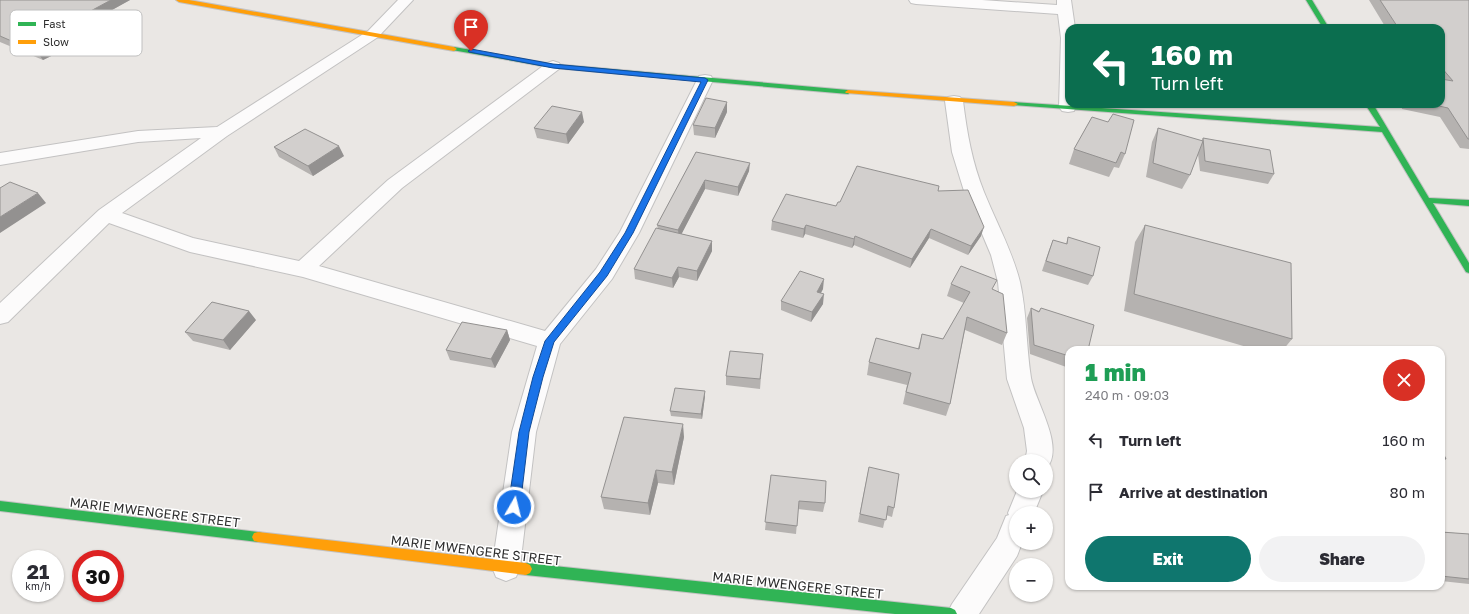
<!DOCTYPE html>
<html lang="en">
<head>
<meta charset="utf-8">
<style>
  body { margin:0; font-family:"Golos Text",sans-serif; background:#f2f2f3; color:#2b2b33; height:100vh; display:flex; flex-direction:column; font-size:15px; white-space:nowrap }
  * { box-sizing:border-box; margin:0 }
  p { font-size:13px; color:#7c7c81 }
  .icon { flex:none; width:22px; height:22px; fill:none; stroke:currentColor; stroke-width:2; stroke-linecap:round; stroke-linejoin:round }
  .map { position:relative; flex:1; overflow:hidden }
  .drawer { position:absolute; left:1065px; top:346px; width:380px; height:244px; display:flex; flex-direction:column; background:#fff; border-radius:12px; box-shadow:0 1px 3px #0004 }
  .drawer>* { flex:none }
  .banner { position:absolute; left:1065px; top:24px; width:380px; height:84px; border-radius:12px; box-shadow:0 1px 3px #0004; background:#0b6e4f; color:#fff; overflow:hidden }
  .buttons { position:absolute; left:1009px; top:454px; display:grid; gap:8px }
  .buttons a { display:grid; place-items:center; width:44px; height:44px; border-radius:50%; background:#fff; box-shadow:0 1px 3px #0004; font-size:20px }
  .speed { position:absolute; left:12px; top:550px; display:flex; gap:8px; font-size:20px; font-weight:700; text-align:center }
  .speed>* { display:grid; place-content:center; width:52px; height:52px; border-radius:50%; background:#fff; box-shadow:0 1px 3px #0004; line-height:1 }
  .speed small { font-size:10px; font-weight:400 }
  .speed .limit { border:6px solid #d22; background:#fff; color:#111 }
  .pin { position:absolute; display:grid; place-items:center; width:34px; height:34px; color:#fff; margin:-41px -17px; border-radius:50% 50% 50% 0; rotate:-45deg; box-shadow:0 0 4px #0007 }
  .pin .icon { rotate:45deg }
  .me { position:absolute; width:44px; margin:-22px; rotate:8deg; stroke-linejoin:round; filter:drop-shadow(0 0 3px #0008) }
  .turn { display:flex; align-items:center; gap:14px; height:84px; padding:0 20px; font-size:18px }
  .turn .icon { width:52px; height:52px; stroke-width:2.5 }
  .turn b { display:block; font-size:28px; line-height:34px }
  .round { display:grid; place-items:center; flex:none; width:42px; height:42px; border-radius:21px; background:#f2f2f3 }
  .summary { display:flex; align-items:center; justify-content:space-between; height:68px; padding:0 20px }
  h1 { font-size:24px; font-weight:800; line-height:30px; color:#1e9e55 }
  .button { display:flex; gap:8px; margin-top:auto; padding:8px 20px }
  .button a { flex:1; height:46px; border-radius:24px; background:#0f766e; color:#fff; font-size:16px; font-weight:800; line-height:46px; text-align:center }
  .button a+a { background:#f2f2f3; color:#2b2b33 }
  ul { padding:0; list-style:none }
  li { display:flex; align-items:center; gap:12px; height:52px; padding:0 20px }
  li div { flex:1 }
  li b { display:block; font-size:15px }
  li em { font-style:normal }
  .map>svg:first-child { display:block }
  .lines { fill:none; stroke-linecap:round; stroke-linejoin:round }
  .street-casing { stroke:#c3c2c2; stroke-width:2 }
  .fast-casing { stroke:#c3c2c2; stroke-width:2 }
  .slow-casing { stroke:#c3c2c2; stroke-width:2 }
  .street { fill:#fcfbfb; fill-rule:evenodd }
  .fast { fill:#30b455; fill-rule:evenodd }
  .slow { fill:#ff9f0a; fill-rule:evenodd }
  .wall { fill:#b5b2b0 }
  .shaded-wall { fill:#939190 }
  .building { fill:#d2cfcd; stroke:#939190 }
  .route { fill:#1a73e8; stroke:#114b97 }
  .labels { text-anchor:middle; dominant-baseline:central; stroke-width:3; stroke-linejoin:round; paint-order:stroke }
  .near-street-label { font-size:13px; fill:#2d2d2d; stroke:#fff }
  .key { fill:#fff; stroke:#c0c0c0; stroke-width:1 }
  .key-label { font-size:11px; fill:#2d2d2d }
</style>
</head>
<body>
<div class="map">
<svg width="1469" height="614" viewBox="0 0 1469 614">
  <rect width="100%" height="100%" fill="#eae7e4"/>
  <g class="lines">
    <defs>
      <path id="street" d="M 398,0 L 413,0 L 378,37 L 227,136 L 122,213 L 193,238 L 299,261 L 388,180 L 547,63 L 553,61 L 559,63 L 561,66 L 559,69 L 402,188 L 319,266 L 545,331 L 596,269 L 620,232 L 697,80 L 699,76 L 705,75 L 711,76 L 713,80 L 639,233 L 612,279 L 560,344 L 536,432 L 520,567 L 516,577 L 506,581 L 496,577 L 492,567 L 512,432 L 537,346 L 303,277 L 190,252 L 109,223 L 8,322 L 0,324 L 0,303 L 99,210 L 201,138 L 138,142 L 0,165 L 0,153 L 138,131 L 217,127 L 368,31 Z
        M 909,0 L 982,0 L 1057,5 L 1057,0 L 1071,0 L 1075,28 L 1069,28 L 1069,104 L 1077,104 L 1074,111 L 1068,112 L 1062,111 L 1059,107 L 1061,38 L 1058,14 L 916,4 L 911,3 Z
        M 954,96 L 960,97 L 963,101 C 967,133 972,162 984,192 C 996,222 1012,250 1020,282 C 1027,313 1026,346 1031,378 C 1035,402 1066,447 1046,469 L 1046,461 L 1025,461 L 1027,451 L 1024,428 L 1007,379 L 998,282 L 991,255 L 964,191 L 952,152 L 945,101 L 948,97 Z
        M 1017,491 L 1043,491 L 1034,513 L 1016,513 L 1016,543 L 1022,543 L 1017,556 L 979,614 L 947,614 L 952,604 L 997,538 L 1006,516 L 1009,515 L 1008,513 Z"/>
      <path id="fast" d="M 1306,0 L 1312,0 L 1329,28 L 1323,28 Z
        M 454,47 L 553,64 L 848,90 L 851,92 L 848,94 L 553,68 L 452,50 L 451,49 Z
        M 1014,102 L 1380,127 L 1365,104 L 1373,104 L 1429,198 L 1469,200 L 1469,206 L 1433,203 L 1469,263 L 1469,273 L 1466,272 L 1382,132 L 1012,105 L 1012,103 Z
        M 0,501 L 258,532 L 262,533 L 264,537 L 262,541 L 258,542 L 0,511 Z
        M 526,563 L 951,608 L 955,610 L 957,614 L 895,614 L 526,575 L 522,573 L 520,569 L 522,565 Z"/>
      <path id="slow" d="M 176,0 L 189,0 L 454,47 L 457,49 L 454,51 L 179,2 Z
        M 848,90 L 1014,102 L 1018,104 L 1014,106 L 846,93 L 845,92 Z
        M 258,532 L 526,563 L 530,565 L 532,569 L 530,573 L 526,575 L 258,542 L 254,541 L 252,537 L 254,533 Z"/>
    </defs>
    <use href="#street" class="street-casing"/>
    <use href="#fast" class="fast-casing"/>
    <use href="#slow" class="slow-casing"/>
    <use href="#street" class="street"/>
    <use href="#fast" class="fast"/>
    <use href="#slow" class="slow"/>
  </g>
  <path class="wall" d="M 0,0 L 130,0 L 72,32 L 80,42 L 43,60 L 0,42 Z
    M 1369,0 L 1469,0 L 1469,149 L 1460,148 L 1440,117 L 1402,109 L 1401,104 L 1441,104 L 1441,28 L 1386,28 Z
    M 727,112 L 715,138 L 694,135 L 693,125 Z
    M 1092,117 L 1125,154 L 1119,168 L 1114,167 L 1109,177 L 1069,164 L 1074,149 Z
    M 584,122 L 568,144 L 537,138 L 534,128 Z
    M 1158,128 L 1201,141 L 1203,138 L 1274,174 L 1268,184 L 1200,171 L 1198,154 L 1190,175 L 1182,189 L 1146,177 L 1152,142 Z
    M 274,147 L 344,156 L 313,176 L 279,157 Z
    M 696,152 L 749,171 L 738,196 L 705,189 L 681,234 L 712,241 L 712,251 L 697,281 L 679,277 L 673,288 L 635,279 L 634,269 L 658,229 L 657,225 Z
    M 938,191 L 981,236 L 968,255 L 929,238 L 910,268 L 854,245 L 852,248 L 805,234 L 803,238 L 771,230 L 772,221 L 836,206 L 840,202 Z
    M 1145,225 L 1292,339 L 1283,350 L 1257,350 L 1124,311 L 1135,242 Z
    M 1068,237 L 1093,276 L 1088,285 L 1042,271 L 1049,250 L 1053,240 L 1066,244 Z
    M 951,284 L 994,290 L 1007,333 L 1002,345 L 965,330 L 950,404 L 946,416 L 903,404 L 907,385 L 867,375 L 869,362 L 918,348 L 922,334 L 943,339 L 964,303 L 947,296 Z
    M 823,289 L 821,293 L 823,304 L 811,322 L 781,310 L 781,301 Z
    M 1031,308 L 1039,311 L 1041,308 L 1069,350 L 1069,368 L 1030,354 L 1027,318 Z
    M 256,320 L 230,350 L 193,341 L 185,332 Z
    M 507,330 L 510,340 L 495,368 L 450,360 L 446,350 Z
    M 762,364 L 760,389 L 726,385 L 726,376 Z
    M 705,396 L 702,419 L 671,416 L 670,411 Z
    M 684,437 L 674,485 L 658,483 L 650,515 L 604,509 L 601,497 Z
    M 1441,449 L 1446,459 L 1441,463 Z
    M 869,467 L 894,508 L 892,517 L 886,515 L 883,528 L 858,522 L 867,476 Z
    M 771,475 L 825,503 L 823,512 L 798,509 L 796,534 L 765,530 Z
    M 1441,532 L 1469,534 L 1469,584 L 1441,581 Z"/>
  <path class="shaded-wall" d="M 111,0 L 130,0 L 67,35 L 61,27 Z
    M 74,33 L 80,42 L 43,60 L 37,52 Z
    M 727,102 L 727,112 L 715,138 L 715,128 Z
    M 582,112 L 584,122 L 568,144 L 566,134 Z
    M 339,146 L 344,156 L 313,176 L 308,166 Z
    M 750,163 L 749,171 L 738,196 L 738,187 Z
    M 705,180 L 705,189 L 679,239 L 678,230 Z
    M 38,193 L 46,203 L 0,233 L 0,217 Z
    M 806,225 L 805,234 L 803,238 L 804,229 Z
    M 984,227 L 981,236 L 968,255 L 971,246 Z
    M 931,229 L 929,238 L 910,268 L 912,259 Z
    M 855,236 L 854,245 L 852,248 L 854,239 Z
    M 712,241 L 712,251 L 697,281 L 697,271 Z
    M 678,267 L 679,277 L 673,288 L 672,278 Z
    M 824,279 L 823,289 L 816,301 L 817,292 Z
    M 824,294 L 823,304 L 811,322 L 812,312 Z
    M 249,311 L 256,320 L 230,350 L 223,340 Z
    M 507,330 L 510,340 L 495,368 L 491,359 Z
    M 705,391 L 705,396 L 702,419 L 701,414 Z
    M 683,424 L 684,437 L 674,485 L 672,472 Z
    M 656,470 L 658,483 L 650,515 L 648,503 Z"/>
  <path class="building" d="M 0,0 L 111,0 L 61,27 L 74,33 L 37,52 L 0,36 Z
    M 1380,0 L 1469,0 L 1469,139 L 1468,139 L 1448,108 L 1430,104 L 1441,104 L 1441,79 L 1453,81 L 1441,67 L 1441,28 L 1407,28 L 1406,26 L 1397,26 Z
    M 706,98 L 727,102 L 715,128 L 693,125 Z
    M 552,106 L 582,112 L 566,134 L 534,128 Z
    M 1113,114 L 1134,120 L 1125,154 L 1121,152 L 1116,163 L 1074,149 L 1092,117 L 1108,122 Z
    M 1158,128 L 1203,141 L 1190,175 L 1153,163 Z
    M 305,129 L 339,146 L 308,166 L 274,147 Z
    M 1203,138 L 1270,150 L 1274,174 L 1205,161 Z
    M 696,152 L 750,163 L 738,187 L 705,180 L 678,230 L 657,225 Z
    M 857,166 L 939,186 L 938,191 L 968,190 L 984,227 L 971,246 L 931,229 L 912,259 L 855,236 L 854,239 L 806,225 L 804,229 L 772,221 L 786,194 L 836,206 L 838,202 L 840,202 Z
    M 10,182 L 38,193 L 0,217 L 0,188 Z
    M 1145,225 L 1291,263 L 1292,339 L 1134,294 Z
    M 656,228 L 712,241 L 697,271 L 678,267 L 672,278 L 634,269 Z
    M 1068,237 L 1100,247 L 1093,276 L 1046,261 L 1053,240 L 1067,244 Z
    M 961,266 L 997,280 L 992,289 L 1003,294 L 1007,333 L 967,317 L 950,404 L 906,392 L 911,373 L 869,362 L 876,338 L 919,349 L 922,334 L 943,339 L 970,292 L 951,284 Z
    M 800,271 L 824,279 L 817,292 L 824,294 L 812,312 L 781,301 Z
    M 212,302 L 249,311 L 223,340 L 185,332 Z
    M 1031,308 L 1039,312 L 1041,308 L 1094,325 L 1088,350 L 1069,350 L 1069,356 L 1034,345 Z
    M 462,322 L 507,330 L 491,359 L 446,350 Z
    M 730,351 L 763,354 L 760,379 L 726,376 Z
    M 675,388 L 705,391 L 701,414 L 670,411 Z
    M 624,417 L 683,424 L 672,472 L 656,470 L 648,503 L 601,497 Z
    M 1441,449 L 1446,459 L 1441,458 Z
    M 869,467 L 899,474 L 894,508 L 888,506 L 886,520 L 860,514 Z
    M 771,475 L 826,481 L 825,503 L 799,501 L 797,526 L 765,522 Z
    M 1441,532 L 1469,534 L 1469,579 L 1441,576 Z"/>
  <path class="route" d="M 471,49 L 553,64 L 705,78 L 708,80 L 633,233 L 607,276 L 554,342 L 543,377 L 529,432 L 520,507 L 518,511 L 514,512 L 510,511 L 508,507 L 519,432 L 533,377 L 545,341 L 600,272 L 625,233 L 701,82 L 553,68 L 469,52 L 468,51 Z"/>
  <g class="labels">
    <g class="near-street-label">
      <text transform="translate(155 512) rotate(7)">MARIE MWENGERE STREET</text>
      <text transform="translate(476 550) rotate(7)">MARIE MWENGERE STREET</text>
      <text transform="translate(798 585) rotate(6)">MARIE MWENGERE STREET</text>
    </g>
  </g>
  <rect x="10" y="10" width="132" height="46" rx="6" class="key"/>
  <rect x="18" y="22" width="18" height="4" fill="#30b455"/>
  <rect x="18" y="40" width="18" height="4" fill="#ff9f0a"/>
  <g class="key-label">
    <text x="43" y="28">Fast</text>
    <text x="43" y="46">Slow</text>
  </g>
</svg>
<div class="buttons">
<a><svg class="icon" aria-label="search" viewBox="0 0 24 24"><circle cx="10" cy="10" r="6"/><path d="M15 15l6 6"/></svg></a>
<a>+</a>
<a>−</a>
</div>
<div class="speed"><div>21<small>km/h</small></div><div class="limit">30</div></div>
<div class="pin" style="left:471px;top:51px;background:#d93025"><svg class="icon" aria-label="arrive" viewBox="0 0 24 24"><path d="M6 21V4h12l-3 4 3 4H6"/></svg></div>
<svg class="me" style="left:514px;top:507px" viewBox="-20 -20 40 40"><circle r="17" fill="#1a73e8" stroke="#fff" stroke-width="3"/><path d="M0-11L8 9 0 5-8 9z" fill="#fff"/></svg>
<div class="banner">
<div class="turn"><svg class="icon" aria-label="left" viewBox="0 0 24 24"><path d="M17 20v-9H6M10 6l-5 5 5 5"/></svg><div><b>160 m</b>Turn left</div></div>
</div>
<section class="drawer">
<div class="summary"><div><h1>1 min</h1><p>240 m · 09:03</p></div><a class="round" style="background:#d93025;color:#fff"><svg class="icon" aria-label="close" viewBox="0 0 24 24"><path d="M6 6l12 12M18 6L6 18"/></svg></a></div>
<ul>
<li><svg class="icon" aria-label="left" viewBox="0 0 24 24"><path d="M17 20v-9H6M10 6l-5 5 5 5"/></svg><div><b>Turn left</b></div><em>160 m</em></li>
<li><svg class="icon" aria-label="arrive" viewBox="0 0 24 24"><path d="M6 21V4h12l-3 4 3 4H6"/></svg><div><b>Arrive at destination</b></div><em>80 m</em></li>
</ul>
<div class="button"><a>Exit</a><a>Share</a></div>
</section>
</div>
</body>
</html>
